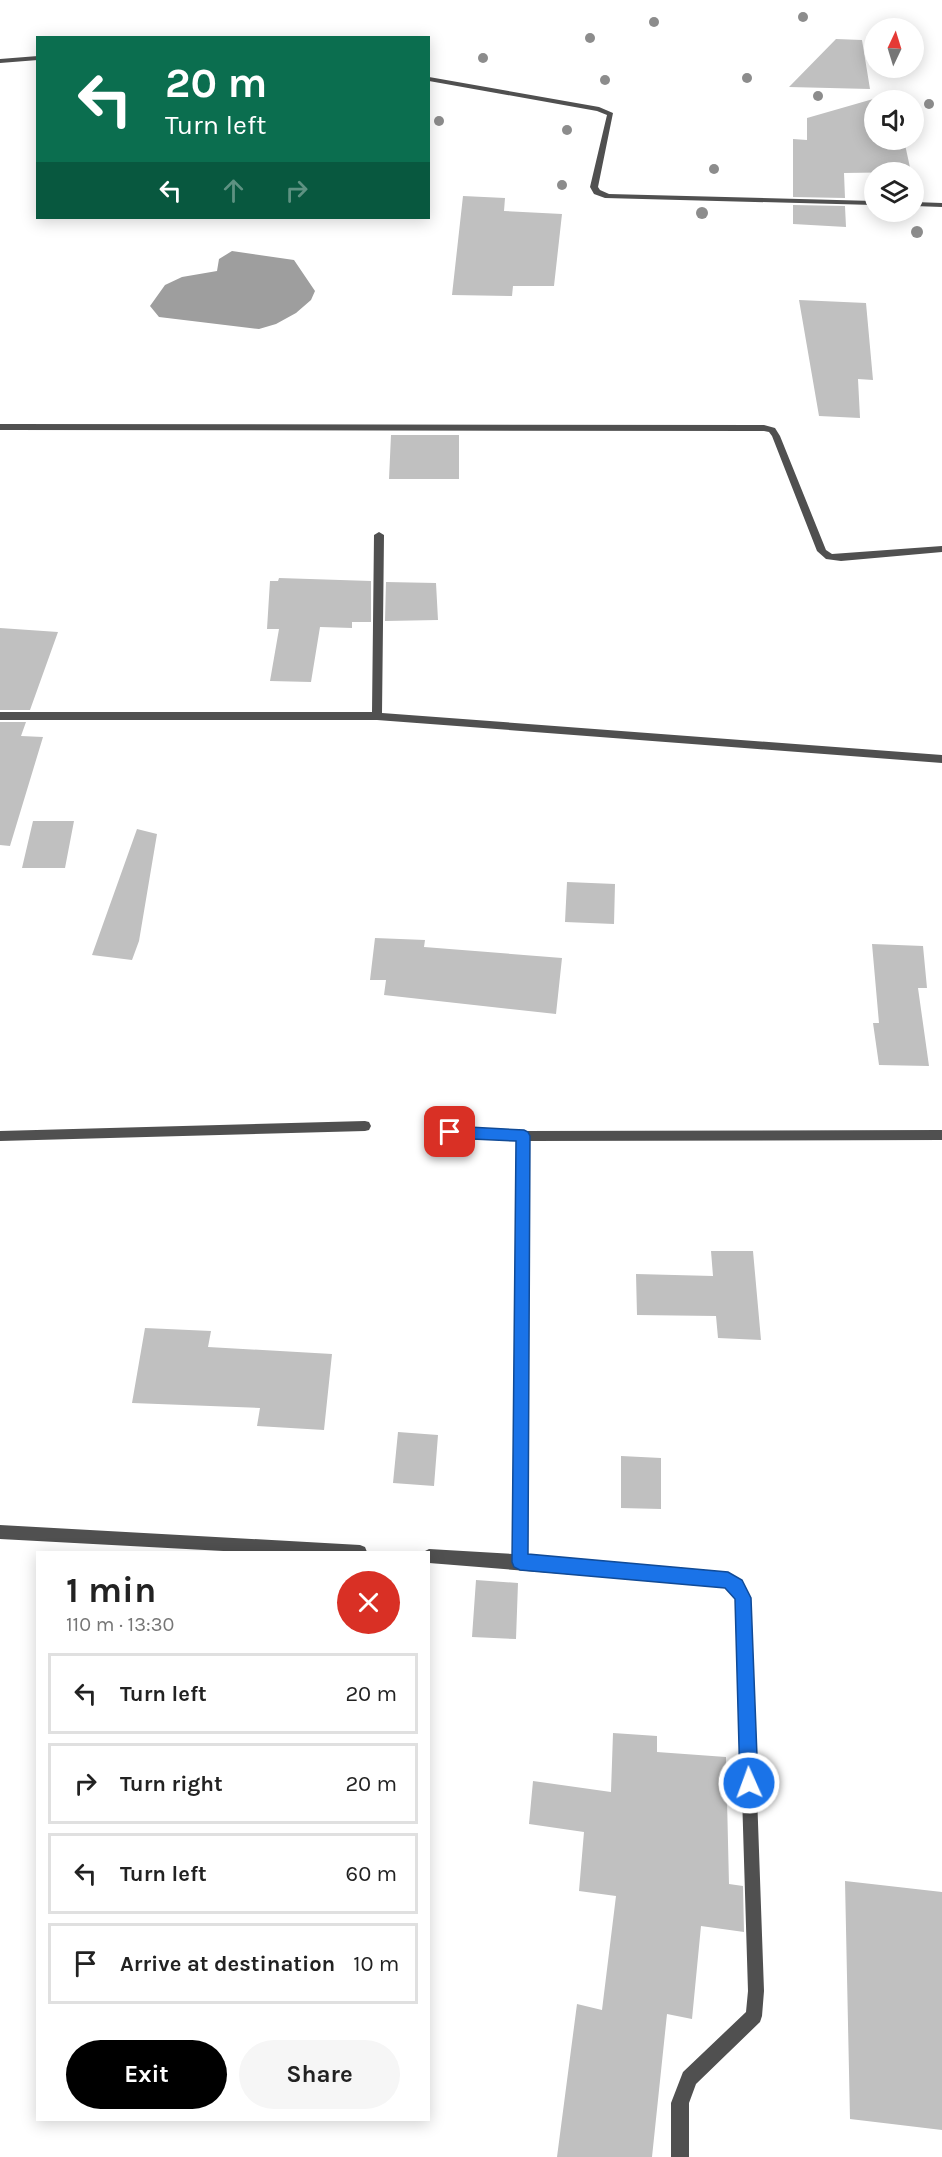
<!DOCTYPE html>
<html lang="en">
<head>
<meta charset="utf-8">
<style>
  body { margin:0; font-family:Karla,sans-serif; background:#f6f6f6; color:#222; height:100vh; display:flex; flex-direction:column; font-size:22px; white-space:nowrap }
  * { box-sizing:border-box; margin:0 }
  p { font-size:20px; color:#767676 }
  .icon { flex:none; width:33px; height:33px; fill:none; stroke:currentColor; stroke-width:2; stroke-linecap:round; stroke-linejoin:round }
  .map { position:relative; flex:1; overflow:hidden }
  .details { position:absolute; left:36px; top:1551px; width:394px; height:570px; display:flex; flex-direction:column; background:#fff; border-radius:0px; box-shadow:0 3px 15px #0003 }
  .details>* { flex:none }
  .banner { position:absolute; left:36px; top:36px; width:394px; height:183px; border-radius:0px; box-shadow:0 3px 15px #0003; background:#0b6e4f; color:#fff; overflow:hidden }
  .needle { width:39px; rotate:4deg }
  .tools { position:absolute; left:864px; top:18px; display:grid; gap:12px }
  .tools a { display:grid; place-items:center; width:60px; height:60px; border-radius:50%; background:#fff; box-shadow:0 3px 15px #0003; font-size:30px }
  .pin { position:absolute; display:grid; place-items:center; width:51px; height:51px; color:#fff; margin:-26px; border-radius:12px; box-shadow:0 3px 9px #0006 }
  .me { position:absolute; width:66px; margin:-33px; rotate:358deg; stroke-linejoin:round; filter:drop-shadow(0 0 4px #0008) }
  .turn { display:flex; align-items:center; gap:21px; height:126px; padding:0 30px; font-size:27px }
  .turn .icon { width:78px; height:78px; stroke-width:2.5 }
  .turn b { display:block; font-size:42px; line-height:51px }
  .lanes { display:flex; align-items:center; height:57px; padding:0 30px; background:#0003; justify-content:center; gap:30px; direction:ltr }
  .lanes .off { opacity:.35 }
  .round { display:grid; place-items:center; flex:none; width:63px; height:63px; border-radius:32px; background:#f6f6f6 }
  .head { display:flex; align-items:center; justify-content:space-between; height:102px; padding:0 30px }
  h1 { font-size:36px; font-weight:700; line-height:45px }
  .cta { display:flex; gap:12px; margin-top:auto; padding:12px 30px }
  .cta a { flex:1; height:69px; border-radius:36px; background:#000; color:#fff; font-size:24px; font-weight:700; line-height:69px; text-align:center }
  .cta a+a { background:#f6f6f6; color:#222 }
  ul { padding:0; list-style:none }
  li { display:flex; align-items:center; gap:18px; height:81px; margin:0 12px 9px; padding:0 18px; border:3px solid #e0e0e0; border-radius:0px }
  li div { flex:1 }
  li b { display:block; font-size:22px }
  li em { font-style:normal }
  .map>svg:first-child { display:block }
  .water { fill:#9e9e9e }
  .building { fill:#c0c0c0 }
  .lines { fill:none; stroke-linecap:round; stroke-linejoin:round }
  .street { fill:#505050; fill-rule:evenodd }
  .tree { fill:#8c8c8c }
  .route { fill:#1a73e8; stroke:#114b97; stroke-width:1.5 }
</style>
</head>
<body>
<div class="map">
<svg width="942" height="2157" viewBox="0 0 942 2157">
  <rect width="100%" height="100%" fill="#fff"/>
  <path class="water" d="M 232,251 L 294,260 L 315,291 L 311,300 L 296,313 L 276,324 L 259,329 L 159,317 L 150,306 L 165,285 L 182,277 L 217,271 L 219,259 Z"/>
  <path class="building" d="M 836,39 L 862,40 L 870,89 L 789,87 Z
    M 894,93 L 896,100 L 874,100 L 874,140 L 904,140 L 911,172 L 844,173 L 845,198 L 793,197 L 793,139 L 807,140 L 807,118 Z
    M 463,196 L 505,198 L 504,211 L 562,214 L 554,286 L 513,286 L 512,296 L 452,295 Z
    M 793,205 L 845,206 L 846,227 L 793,224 Z
    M 799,300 L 866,303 L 873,380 L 858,379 L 860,418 L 819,416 Z
    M 391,435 L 459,435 L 459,479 L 389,479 Z
    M 279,578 L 371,581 L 371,622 L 352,622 L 352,628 L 320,627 L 311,682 L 270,681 L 279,629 L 267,629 L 270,581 L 278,581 Z
    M 386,582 L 436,583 L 438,620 L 385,621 Z
    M 0,628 L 58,632 L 30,710 L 0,710 Z
    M 0,722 L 26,722 L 21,736 L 43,737 L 10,846 L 0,845 Z
    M 33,821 L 74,821 L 65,868 L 22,868 Z
    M 137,829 L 157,834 L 139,941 L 132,960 L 92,955 Z
    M 567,882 L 615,884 L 614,924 L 565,922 Z
    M 375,938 L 425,940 L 424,947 L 562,958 L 556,1014 L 384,995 L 386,980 L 370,980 Z
    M 872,944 L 923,946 L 927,988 L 918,988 L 929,1066 L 879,1065 L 873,1023 L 879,1023 Z
    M 711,1251 L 753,1251 L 761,1340 L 718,1338 L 716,1316 L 637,1315 L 636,1274 L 713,1276 Z
    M 145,1328 L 211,1331 L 208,1347 L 332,1354 L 324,1430 L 257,1426 L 260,1408 L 132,1403 Z
    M 398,1432 L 438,1435 L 434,1486 L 393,1483 Z
    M 621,1456 L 661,1458 L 661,1509 L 621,1508 Z
    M 476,1580 L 518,1583 L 516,1639 L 472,1637 Z
    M 613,1733 L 657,1736 L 657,1752 L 726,1757 L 729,1884 L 743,1886 L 744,1932 L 701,1926 L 692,2019 L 667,2014 L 652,2157 L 557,2157 L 577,2004 L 602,2010 L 616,1896 L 579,1891 L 584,1832 L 529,1824 L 533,1781 L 611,1792 Z
    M 845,1881 L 942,1892 L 942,2130 L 850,2119 Z"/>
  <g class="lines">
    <path class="street" d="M 38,56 L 38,60 L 0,63 L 0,59 Z
      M 429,77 L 599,107 L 613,113 L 598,187 L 600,190 L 609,194 L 874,201 L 874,205 L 605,198 L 594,194 L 590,187 L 607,115 L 597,111 L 429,81 Z
      M 914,202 L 942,203 L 942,207 L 914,206 Z
      M 0,424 L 764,425 L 775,428 L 780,436 L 826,550 L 832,554 L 942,546 L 942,552 L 841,561 L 826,559 L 817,551 L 772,436 L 769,432 L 764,431 L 0,430 Z
      M 379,532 L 384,535 L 382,713 L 942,755 L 942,763 L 377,720 L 0,720 L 0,712 L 372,712 L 374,535 Z
      M 365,1121 L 369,1122 L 371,1126 L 369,1130 L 365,1131 L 0,1141 L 0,1131 Z
      M 450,1127 L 524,1131 L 942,1130 L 942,1140 L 530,1141 L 527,1555 L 728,1573 L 741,1580 L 750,1598 L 764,1991 L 762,2016 L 760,2022 L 696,2084 L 689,2103 L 689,2157 L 671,2157 L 671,2103 L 683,2072 L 746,2012 L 748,1991 L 736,1599 L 731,1590 L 726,1587 L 429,1563 L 429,1552 L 423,1552 L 429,1549 L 513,1554 L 518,1141 L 450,1137 L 446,1136 L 444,1132 L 446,1128 Z
      M 0,1525 L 360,1545 L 365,1547 L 367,1552 L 242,1552 L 0,1539 Z"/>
  </g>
  <g class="tree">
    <circle cx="803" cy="17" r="5"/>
    <circle cx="654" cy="22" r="5"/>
    <circle cx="590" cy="38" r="5"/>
    <circle cx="483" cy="58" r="5"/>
    <circle cx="747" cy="78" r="5"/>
    <circle cx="605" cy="80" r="5"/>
    <circle cx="818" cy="96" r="5"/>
    <circle cx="929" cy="104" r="5"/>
    <circle cx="439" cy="121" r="5"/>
    <circle cx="567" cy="130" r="5"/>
    <circle cx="714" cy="169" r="5"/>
    <circle cx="562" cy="185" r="5"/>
    <circle cx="702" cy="213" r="6"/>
    <circle cx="917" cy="232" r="6"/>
  </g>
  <path class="route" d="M 450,1126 L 524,1130 L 528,1132 L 530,1136 L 528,1554 L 728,1572 L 742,1580 L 751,1598 L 758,1783 L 755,1789 L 749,1792 L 743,1789 L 740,1783 L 735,1599 L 725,1588 L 520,1570 L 514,1567 L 512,1562 L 516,1141 L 450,1138 L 445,1136 L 443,1132 L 445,1128 Z"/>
</svg>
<div class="tools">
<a><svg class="needle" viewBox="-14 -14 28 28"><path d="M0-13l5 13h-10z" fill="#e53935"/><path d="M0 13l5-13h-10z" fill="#767676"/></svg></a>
<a><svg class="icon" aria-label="sound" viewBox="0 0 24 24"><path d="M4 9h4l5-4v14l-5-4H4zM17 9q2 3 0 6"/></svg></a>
<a><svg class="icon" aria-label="layers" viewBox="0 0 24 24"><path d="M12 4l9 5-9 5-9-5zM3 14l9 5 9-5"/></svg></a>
</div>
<div class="pin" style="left:450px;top:1132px;background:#d93025"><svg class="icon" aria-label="arrive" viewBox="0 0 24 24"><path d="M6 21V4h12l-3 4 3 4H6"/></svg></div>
<svg class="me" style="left:749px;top:1783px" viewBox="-20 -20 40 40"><circle r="17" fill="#1a73e8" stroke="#fff" stroke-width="3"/><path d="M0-11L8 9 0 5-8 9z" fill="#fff"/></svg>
<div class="banner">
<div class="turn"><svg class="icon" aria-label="left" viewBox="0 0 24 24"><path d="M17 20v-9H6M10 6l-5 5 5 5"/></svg><div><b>20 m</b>Turn left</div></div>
<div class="lanes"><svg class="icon" aria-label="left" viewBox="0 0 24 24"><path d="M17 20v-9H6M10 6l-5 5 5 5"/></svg><svg class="icon off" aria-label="ahead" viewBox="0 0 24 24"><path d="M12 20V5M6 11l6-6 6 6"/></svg><svg class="icon off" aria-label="right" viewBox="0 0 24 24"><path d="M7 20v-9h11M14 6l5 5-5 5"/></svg></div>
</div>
<section class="details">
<div class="head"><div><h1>1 min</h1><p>110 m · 13:30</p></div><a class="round" style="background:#d93025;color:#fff"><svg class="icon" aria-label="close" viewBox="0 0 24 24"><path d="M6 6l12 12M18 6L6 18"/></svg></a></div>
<ul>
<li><svg class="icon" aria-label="left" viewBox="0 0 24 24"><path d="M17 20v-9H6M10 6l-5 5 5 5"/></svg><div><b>Turn left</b></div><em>20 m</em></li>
<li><svg class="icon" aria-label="right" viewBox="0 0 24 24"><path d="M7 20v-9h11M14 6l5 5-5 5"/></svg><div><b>Turn right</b></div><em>20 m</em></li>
<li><svg class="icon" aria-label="left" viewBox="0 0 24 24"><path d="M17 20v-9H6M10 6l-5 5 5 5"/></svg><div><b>Turn left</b></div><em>60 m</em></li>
<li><svg class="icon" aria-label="arrive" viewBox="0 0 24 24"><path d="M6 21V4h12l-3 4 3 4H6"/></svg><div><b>Arrive at destination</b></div><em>10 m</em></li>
</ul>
<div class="cta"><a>Exit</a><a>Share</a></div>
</section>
</div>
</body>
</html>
